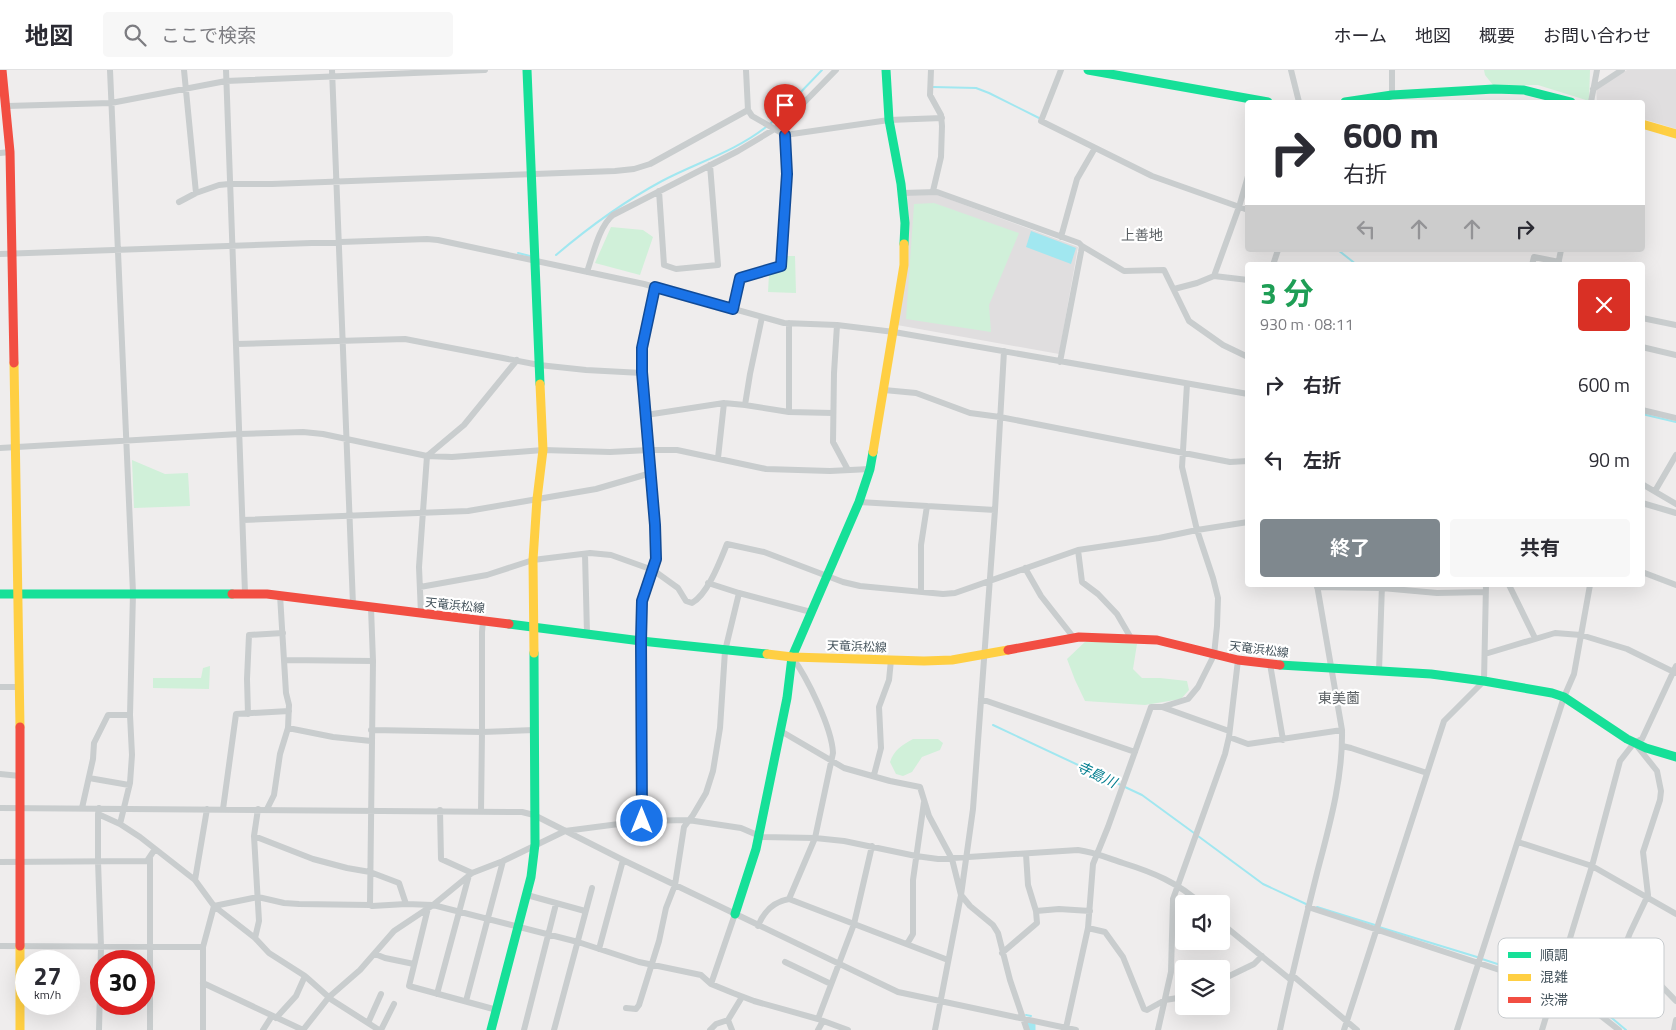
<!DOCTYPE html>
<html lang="ja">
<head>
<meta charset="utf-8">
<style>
  body { margin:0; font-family:"Titillium Web","Noto Sans JP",sans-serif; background:#f7f7f7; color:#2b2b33; height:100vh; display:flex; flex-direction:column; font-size:19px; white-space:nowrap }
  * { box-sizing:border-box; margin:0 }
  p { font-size:16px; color:#7c7c81 }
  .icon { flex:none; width:28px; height:28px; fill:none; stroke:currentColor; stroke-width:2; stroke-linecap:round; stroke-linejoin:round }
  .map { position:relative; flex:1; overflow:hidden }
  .panel { position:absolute; left:1245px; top:192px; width:400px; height:325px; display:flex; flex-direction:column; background:#fff; border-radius:5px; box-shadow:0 5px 20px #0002 }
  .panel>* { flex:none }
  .top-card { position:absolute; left:1245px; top:30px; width:400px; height:152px; border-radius:5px; box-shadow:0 5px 20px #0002; background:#fff; color:#2b2b33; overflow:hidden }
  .tools { position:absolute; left:1175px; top:825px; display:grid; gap:10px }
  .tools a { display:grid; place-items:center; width:55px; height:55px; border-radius:5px; background:#fff; box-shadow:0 5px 20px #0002; font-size:25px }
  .speed { position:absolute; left:15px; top:880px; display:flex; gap:10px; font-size:25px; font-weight:700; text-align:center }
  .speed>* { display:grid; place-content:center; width:65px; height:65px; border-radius:50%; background:#fff; box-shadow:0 5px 20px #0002; line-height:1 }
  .speed small { font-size:12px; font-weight:400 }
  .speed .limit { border:8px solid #d22; background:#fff; color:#111 }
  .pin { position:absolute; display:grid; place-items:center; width:42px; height:42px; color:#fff; margin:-51px -21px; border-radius:50% 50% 50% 0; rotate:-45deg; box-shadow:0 0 5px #0007 }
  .pin .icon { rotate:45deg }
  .me { position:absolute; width:55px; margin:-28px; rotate:0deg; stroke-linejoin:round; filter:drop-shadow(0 0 4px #0008) }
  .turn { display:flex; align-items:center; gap:18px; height:105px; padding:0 15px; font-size:22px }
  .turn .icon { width:65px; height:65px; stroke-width:2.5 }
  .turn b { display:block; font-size:35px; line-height:42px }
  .lanes { display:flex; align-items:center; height:48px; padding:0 15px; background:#0003; justify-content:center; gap:25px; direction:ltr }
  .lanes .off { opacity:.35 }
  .round { display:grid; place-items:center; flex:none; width:52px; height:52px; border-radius:5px; background:#f7f7f7 }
  .head { display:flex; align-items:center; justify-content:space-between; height:85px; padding:0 15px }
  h1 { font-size:30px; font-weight:700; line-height:38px; color:#1e9e55 }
  .action { display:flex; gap:10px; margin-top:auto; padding:10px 15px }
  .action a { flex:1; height:58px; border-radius:5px; background:#7f888e; color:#fff; font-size:20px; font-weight:700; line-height:58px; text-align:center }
  .action a+a { background:#f7f7f7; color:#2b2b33 }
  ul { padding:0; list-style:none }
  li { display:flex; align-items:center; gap:15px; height:75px; padding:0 15px }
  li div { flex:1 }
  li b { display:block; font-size:19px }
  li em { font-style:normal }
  header { display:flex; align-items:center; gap:30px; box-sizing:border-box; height:70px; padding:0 25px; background:#fff; border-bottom:1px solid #e1e1e2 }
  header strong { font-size:24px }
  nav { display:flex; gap:28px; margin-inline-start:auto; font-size:18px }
  .search { width:350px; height:45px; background:#f7f7f7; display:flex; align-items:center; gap:12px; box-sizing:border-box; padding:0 18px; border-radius:5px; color:#7c7c81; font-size:19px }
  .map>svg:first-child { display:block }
  .education { fill:#e0dedf }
  .green { fill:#d0f0d9 }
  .water { fill:#a1e7f0 }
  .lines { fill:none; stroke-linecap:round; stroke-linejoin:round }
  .stream { stroke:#a1e7f0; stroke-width:2 }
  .river { stroke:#a1e7f0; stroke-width:11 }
  .street { stroke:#c9cdce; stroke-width:6 }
  .fast { stroke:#16e098; stroke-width:9 }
  .slow { stroke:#ffcf43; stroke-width:9 }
  .jam { stroke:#f24e42; stroke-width:9 }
  .route-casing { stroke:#114b97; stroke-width:12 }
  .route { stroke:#1a73e8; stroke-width:9 }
  .labels { text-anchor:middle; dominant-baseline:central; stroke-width:4.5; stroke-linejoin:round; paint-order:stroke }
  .street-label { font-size:12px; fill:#43525b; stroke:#fff }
  .neighbourhood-label { font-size:14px; fill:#595e62; stroke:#fff }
  .water-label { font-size:14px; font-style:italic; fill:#057f90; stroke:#fff }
  .key { fill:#fff; stroke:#c7cbce; stroke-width:1 }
  .key-label { font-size:14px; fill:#43525b }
</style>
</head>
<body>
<header>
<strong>地図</strong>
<div class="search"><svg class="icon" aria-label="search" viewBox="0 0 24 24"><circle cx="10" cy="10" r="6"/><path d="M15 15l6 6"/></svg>ここで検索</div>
<nav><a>ホーム</a><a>地図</a><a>概要</a><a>お問い合わせ</a></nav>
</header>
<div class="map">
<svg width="1676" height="960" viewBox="0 0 1676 960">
  <rect width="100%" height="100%" fill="#efeded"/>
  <path class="education" d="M 1627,0 L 1676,0 L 1676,59 L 1643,49 L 1642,32 L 1597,32 L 1596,18 Z
    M 935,124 L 1078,177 L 1059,284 L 897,255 L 906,125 Z"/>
  <path class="green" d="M 1484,0 L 1590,0 L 1589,31 L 1538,15 L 1493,15 L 1485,5 Z
    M 934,133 L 1019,163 L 989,235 L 991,262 L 906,249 L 914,134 Z
    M 611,157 L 643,160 L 653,167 L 640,205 L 595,193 Z
    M 786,186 L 795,186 L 796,223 L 768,222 L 769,204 L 785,198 Z
    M 132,390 L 165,404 L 188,403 L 190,436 L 134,438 Z
    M 1087,570 L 1137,574 L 1133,599 L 1142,608 L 1160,608 L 1187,611 L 1189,620 L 1181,629 L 1145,635 L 1085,631 L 1075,610 L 1067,589 Z
    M 210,596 L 209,619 L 153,618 L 153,608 L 201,608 L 203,598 Z
    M 913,669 L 938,669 L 943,673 L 940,680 L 922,687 L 912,702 L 903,706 L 896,704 L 890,692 C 894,680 902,675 913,669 Z"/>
  <path class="water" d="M 1031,161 L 1076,178 L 1071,194 L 1026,177 Z"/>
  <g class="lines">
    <path class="stream" d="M 933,17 L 976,18 L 989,23 L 1041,49
      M 770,54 L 822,0
      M 1338,180 L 1357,195
      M 518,183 L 530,186
      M 556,185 C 589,157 623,132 662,111 C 696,93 736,81 766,57
      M 1642,344 L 1676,352
      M 993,655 L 1142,725 L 1194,763
      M 1198,766 L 1263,814 L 1306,834
      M 1317,837 L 1375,855
      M 1379,857 L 1477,887
      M 1482,889 L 1553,912
      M 1560,914 L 1576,921 L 1596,935
      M 1600,938 L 1626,960
      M 1026,945 L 1031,946"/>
    <path class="river" d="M 1030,954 L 1030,960"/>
    <path class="street" d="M 110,0 L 133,523 L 130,645 L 132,685 L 130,713 L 120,754
      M 184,0 L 196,123
      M 226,0 L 245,523
      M 332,0 L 353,535
      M 931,0 L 930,25 L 941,45 L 942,56 L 941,87 L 933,121
      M 1061,0 L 1041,51 L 1152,106 L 1248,140
      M 1291,0 L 1299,32
      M 1392,0 L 1392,25
      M 1593,19 L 1622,0
      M 1591,32 L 1597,0
      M 7,36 L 111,33 L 226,11 L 485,0
      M 785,65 L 889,50 L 942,48
      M 0,83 L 10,82
      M 659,121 L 664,195 L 676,199 L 718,195 L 710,95
      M 902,123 L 937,122 L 1079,173 L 1082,176 L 1081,182 L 1060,292
      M 179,132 L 196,123 L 219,115 L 229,114 L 272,114 L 615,101 L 634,99 L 650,94 L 748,40 L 746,0
      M 1061,167 L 1077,109 L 1095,78
      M 1082,176 L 1124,201 L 1164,200 L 1189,251 L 1223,275 L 1248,287
      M 0,184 L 427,169 L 438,170 L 644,214 L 784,253 L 837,255 L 894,262 L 1248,324
      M 1273,195 L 1278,180
      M 1532,195 L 1534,187 L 1559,192
      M 1558,195 L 1561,180
      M 587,202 C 593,185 599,156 613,145 L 738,81 L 783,54 L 836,0
      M 1214,206 L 1239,137 L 1248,106
      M 1174,219 L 1197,213 L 1214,206 L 1248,210
      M 733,239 L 740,208 L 781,196 L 787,104 L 785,65 L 752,46 L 748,40
      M 1642,248 L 1676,255
      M 789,253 L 789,342 L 833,343
      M 837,255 L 834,303 L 833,372 L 848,400
      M 236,274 L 405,269 L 539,295 L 586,300 L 642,303 L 643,278 L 655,217
      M 1642,277 L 1676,285
      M 642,303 L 655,455 L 656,489 L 642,531 L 641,571 L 642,751
      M 884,320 L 916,323 L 970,343 L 1000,347 L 1230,392 L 1248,391
      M 745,335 L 789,342
      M 1642,340 L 1676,348
      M 646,345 L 724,333 L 745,335 L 750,304 L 762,247
      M 0,378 L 239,364 L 303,362 L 323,364 L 427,386 L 452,387 L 543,380 L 610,382 L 649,380 L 677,380 L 766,399 L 830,401 L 870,399
      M 718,388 L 724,333
      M 1642,414 L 1676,434
      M 1655,421 L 1676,385
      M 859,432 L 995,440
      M 1642,433 L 1676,443
      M 243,450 L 468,441 L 596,419 L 651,403
      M 1078,480 L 1082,512 L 1098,524 L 1117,544 L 1131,568
      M 585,484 L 587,564
      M 1025,498 L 1041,526 L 1074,568
      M 1642,502 L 1676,515
      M 708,513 L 739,523 L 811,542
      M 1509,515 L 1535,568
      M 420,517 L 487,505 L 533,490 L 590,483 L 611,485 L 653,500 L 678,518 L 686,531 L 692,533 C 708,524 720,491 727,474 L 764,482 L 843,512 L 860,516 L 943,524 L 955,523 L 1078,480 L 1159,468 L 1197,460 L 1248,452
      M 1317,517 L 1382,518 L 1437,523 L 1485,522
      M 921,522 L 921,475 L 927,436
      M 421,544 L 419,497 L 427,386 L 464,355 L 517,290
      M 1485,584 L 1555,563 L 1581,565 L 1627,579 L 1676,603
      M 285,590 L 373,591
      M 1270,594 L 1283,670
      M 1379,601 L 1382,515
      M 0,617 L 20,617
      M 981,629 L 1135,682
      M 1162,637 L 1229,661
      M 248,644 L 247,609 L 249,565 L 283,563
      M 288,658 L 333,667 L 371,671
      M 371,660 L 482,662 L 534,660
      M 779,660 L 844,698 L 890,711 L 920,717 L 929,746 L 952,789 L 961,825 L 970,836 L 993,855 L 998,863 L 1010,910 L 1027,960
      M 1229,667 L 1248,674 L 1342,660
      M 1342,676 L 1351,678 L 1427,703
      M 0,704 L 20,706
      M 874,705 L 881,678 L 879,637 L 889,610 L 891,590
      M 89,708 L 129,715
      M 0,738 L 522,742 L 534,745 L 623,790 L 898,922 L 1076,960
      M 82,738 L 93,689 L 94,673 L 108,645 L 130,645
      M 99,738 L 98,744 L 120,754 L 140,767 L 195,810 L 214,836 L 255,868 L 269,883 L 305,906 L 332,930 L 379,960
      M 223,739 L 236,644 L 289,641
      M 267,739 L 274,725 L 280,684 L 288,658 L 289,635 L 286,623 L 280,525
      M 440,740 L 441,789 L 472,803
      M 481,742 L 482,662 L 482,562 L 483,551
      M 98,744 L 98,791 L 101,877 L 99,960
      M 254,766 L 313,789 L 347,798 L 370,802 L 399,813 L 406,834
      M 1518,772 L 1592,796 L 1676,844
      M 0,792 L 147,791 L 155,779
      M 195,810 L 207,739
      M 527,825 L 585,841
      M 789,829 L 948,890
      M 370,835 L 373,591 L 371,538
      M 1308,837 L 1573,924 L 1619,960
      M 428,838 L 409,916 L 497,940
      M 1036,841 L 1059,839 L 1090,841
      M 1221,853 L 1291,910
      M 758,856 C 764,841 773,832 789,829 L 815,768 L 833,683 C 832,658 807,607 792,587
      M 1088,858 L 1105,862 L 1123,887 L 1144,939 L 1147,940 L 1165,930 L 1184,927
      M 255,868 L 259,851 L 254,766 L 258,739
      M 907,874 L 913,864 L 913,810 L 924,732
      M 0,876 L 203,877
      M 599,879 L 623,790
      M 1002,883 L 1037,853 L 1036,841 L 1028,815 L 1026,784
      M 1623,883 L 1644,898 L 1676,931
      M 375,884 L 385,888 L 414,894
      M 785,892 L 831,914
      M 1292,905 L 1357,960
      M 1221,910 L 1254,894 L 1262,886
      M 203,913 L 303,960
      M 711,914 L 735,844
      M 437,924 L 469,805
      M 466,931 L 503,791
      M 626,938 L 636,939 L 639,935 L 659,871 L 666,838 L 675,815 L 684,757 L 693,745 L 706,723 L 713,701 L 720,658 L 725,581 L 739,523
      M 1596,941 L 1603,931 L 1630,863 L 1648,825 L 1643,782 L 1660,730 L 1661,721 L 1657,701 L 1637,676
      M 276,948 L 296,926 L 305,906
      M 818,949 L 854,854 L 872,776
      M 728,950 L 732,960
      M 368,953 L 381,924
      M 1066,958 L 1088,858 L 1093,794 L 1108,757 L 1151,637 L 1162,637 L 1188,629 L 1198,617 L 1214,585 L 1217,556 L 1218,528 L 1213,508 L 1197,460 L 1182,397 L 1187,314
      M 150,960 L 150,788
      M 203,960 L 203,877 L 214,836 L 258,827 L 284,833 L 299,834 L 370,835 L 372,836 L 406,834 L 433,835 L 578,872 L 639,892 L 701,905 L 711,914 L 733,923 L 754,931 L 818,949 L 848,960
      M 263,960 L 272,946
      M 303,960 L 329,927 L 360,900 L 394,861 L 433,835 L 472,803 L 503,791 L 565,761 L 642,751 L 688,750 L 741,758 L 762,767 L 815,768 L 844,771 L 916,786 L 938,789 L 1078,780 C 1094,782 1108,788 1123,793 C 1152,802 1179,813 1201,834
      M 381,960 L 394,934
      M 524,960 L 556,834
      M 554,960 L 592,818
      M 710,960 L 716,954 L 728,950 L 742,927
      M 818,960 L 823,951
      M 935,960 L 961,825 L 973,739 L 995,440 L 1004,281
      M 1158,960 L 1171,902 L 1173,829 L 1225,684 L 1229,667 L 1238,590
      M 1280,960 C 1291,908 1304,855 1317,803 C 1329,757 1343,709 1342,660 L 1317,515
      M 1344,960 L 1444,651 L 1484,611 L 1486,515
      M 1457,960 L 1564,627 L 1574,604 L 1590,515
      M 1542,960 L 1592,796 L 1620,691 L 1634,673 L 1642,669 L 1676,596
      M 1674,960 L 1676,950"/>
    <path class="fast" d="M 527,0 L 540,314
      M 886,0 L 889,50 L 901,114 L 905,153 L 904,174
      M 1088,0 L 1268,32
      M 1345,32 L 1392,25 L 1494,19 L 1524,20 L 1571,32
      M 0,524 L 232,524
      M 509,554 L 641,571 L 767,584
      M 1280,595 L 1431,604 L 1484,611 L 1552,623 L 1564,627 L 1627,669 L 1646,678 L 1676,687
      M 735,844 L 756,779 L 787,628 L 792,587 L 859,432 L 870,399 L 873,382
      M 491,960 L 531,807 L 535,774 L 534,583"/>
    <path class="slow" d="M 1642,54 L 1676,64
      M 14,293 L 20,657
      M 873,382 L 904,195 L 904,174
      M 534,583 L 533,490 L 537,429 L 543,380 L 540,314
      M 767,584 L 792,587 L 924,591 L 952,590 L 1008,580
      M 20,876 L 20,960"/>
    <path class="jam" d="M 2,0 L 10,82 L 14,293
      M 232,524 L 267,524 L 509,554
      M 1008,580 L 1079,567 L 1157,570 L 1238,590 L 1280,595
      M 20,657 L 20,876"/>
  </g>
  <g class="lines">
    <defs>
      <path id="route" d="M 642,751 L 641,571 L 642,531 L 656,489 L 655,455 L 642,302 L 642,278 L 655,217 L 733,239 L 740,208 L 781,196 L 787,104 L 785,65"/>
    </defs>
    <use href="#route" class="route-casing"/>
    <use href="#route" class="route"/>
  </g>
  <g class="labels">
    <g class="street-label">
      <text transform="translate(455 535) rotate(6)">天竜浜松線</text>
      <text transform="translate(857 576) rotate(2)">天竜浜松線</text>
      <text transform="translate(1259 579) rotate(7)">天竜浜松線</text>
    </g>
    <g class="neighbourhood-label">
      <text x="1142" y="164">上善地</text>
      <text x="1339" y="627">東美薗</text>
    </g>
    <g class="water-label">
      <text transform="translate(1097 704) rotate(25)">寺島川</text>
    </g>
  </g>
  <rect x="1498" y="868" width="166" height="80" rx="8" class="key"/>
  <rect x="1508" y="882" width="23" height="6" fill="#16e098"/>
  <rect x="1508" y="904" width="23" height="7" fill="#ffcf43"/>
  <rect x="1508" y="927" width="23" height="6" fill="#f24e42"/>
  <g class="key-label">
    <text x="1540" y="890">順調</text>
    <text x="1540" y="912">混雑</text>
    <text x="1540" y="935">渋滞</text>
  </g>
</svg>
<div class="tools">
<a><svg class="icon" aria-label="sound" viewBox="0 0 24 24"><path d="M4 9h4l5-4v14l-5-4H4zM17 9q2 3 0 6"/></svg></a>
<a><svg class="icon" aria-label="layers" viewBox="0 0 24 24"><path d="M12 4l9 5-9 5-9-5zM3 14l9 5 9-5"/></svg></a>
</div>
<div class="speed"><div>27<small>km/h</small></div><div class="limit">30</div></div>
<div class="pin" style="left:785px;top:65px;background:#d93025"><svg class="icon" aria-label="arrive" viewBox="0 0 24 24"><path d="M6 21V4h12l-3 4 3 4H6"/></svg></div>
<svg class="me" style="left:642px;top:751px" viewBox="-20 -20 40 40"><circle r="17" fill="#1a73e8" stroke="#fff" stroke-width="3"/><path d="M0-11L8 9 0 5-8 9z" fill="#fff"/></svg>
<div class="top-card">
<div class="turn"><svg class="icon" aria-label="right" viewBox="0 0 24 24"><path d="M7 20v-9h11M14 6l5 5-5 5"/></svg><div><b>600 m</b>右折</div></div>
<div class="lanes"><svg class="icon off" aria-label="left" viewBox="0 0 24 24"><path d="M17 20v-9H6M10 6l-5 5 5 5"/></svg><svg class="icon off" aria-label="ahead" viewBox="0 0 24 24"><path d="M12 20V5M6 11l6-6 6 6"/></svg><svg class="icon off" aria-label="ahead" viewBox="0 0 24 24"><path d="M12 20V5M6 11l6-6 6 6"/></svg><svg class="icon" aria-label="right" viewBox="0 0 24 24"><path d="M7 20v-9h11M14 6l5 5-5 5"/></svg></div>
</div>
<section class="panel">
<div class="head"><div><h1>3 分</h1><p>930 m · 08:11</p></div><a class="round" style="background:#d93025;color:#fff"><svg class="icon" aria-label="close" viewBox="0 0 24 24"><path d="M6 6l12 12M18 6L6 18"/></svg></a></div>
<ul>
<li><svg class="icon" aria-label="right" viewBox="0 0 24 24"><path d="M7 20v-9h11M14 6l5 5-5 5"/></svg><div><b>右折</b></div><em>600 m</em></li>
<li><svg class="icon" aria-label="left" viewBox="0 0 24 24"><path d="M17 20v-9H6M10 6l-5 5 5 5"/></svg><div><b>左折</b></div><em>90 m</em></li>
</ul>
<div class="action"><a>終了</a><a>共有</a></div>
</section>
</div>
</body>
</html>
